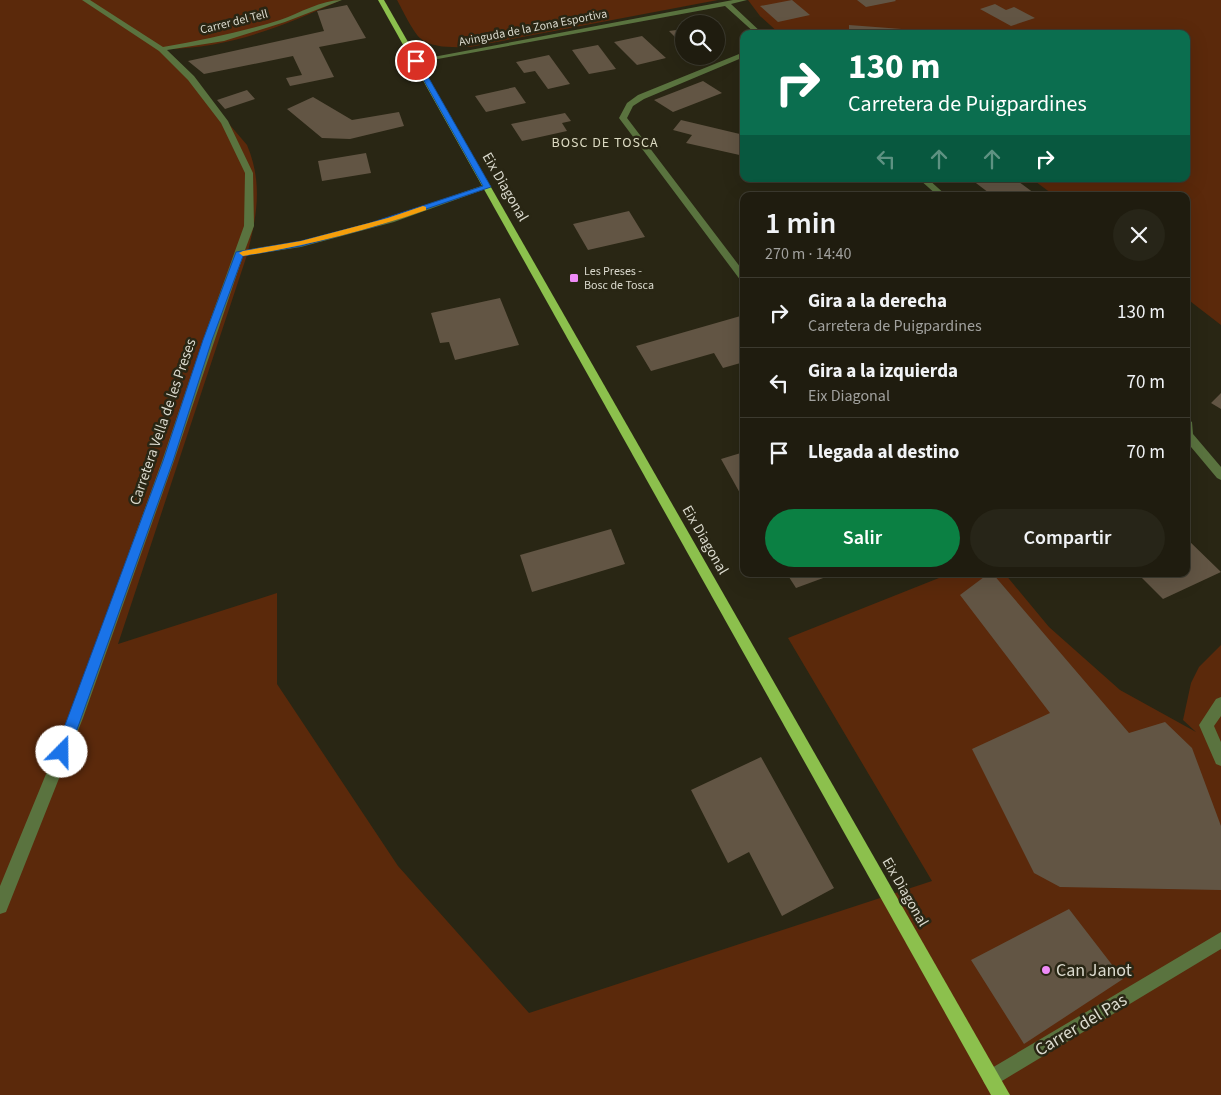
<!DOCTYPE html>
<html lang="es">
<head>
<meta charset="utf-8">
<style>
  body { margin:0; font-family:"Source Sans 3",sans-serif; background:#272518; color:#f1f3f6; height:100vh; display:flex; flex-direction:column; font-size:19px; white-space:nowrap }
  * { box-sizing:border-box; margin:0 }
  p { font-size:16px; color:#a1a19e }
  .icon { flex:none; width:28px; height:28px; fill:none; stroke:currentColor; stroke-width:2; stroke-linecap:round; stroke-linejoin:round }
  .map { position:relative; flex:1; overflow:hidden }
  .details { position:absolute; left:740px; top:192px; width:450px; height:385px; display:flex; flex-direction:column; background:#1f1c0f; border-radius:10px; box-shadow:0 5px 20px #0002,0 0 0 1px #3c3a2f }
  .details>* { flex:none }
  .banner { position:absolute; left:740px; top:30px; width:450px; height:152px; border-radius:10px; box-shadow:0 5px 20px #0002,0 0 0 1px #3c3a2f; background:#0b6e4f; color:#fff; overflow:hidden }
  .buttons { position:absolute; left:675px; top:15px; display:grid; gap:10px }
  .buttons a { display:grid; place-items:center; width:50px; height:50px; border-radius:50%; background:#1f1c0f; box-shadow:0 5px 20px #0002,0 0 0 1px #3c3a2f; font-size:25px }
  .pin { position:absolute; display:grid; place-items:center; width:42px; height:42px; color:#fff; margin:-21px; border:2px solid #fff; border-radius:50%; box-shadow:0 1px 5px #0007 }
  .me { position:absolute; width:55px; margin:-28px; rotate:22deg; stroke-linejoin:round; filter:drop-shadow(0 0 4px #0008) }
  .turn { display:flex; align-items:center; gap:18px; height:105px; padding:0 25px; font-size:22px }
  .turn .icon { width:65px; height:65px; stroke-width:2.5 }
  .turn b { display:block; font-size:35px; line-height:42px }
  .lanes { display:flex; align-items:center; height:48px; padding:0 25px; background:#0003; justify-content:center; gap:25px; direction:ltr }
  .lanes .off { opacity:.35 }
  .round { display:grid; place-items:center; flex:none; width:52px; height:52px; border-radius:26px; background:#272518 }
  .headline { display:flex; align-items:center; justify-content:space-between; height:85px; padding:0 25px }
  h1 { font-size:30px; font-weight:600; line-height:38px }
  .primary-button { display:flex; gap:10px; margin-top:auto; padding:10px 25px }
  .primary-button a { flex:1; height:58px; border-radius:30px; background:#0b8043; color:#fff; font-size:20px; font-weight:600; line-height:58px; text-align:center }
  .primary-button a+a { background:#272518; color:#f1f3f6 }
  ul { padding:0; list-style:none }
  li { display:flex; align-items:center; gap:15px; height:70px; padding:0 25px; border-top:1px solid #3c3a2f }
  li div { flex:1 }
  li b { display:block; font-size:19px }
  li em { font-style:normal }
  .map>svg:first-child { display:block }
  .green { fill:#5b290b }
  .building { fill:#625544 }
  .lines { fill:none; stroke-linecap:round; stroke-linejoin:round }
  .minor { fill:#5a733f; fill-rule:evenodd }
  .major { fill:#8cc04d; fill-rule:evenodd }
  .route { fill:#1a73e8; stroke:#114b97 }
  .slow { fill:#f59e0b }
  .poi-dot { fill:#ef8bf7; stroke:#292614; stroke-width:2 }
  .labels { text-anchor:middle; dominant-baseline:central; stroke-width:5; stroke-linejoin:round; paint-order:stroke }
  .far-street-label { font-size:12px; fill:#dbdace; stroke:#292614 }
  .far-poi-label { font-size:12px; fill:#dbdace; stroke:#292614; text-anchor:start }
  .far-neighbourhood-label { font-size:14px; letter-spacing:1px; fill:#dcdac2; stroke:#292614 }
  .street-label { font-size:15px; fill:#dbdace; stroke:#292614 }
  .near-poi-label { font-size:18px; fill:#dbdace; stroke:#292614; text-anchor:start }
  .near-street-label { font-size:18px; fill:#dbdace; stroke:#292614 }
</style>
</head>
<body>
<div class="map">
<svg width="1221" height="1095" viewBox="0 0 1221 1095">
  <rect width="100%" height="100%" fill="#292614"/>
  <path class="green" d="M 0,0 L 341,0 C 283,26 231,48 165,49 L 247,145 C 263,183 257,216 247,255 L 118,644 L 277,593 L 277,684 L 398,866 L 529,1013 L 932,881 L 788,638 L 949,574 L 1005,574 L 1049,627 L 1120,690 L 1196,732 L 1183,720 L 1191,683 L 1199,667 L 1221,645 L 1221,1095 L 0,1095 Z
    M 397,0 L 718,0 L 470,47 C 456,47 432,49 420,38 C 413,32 402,9 397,0 Z
    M 748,0 L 1221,0 L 1221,325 L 1186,298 L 1186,196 L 1055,196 L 1032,179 L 1186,179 L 1186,34 L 780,34 L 760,16 Z"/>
  <path class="building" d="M 792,0 L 810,15 L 778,22 L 760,6 Z
    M 857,0 L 895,0 L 896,1 L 866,7 Z
    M 995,4 L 1006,10 L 1014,7 L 1035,18 L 1011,26 L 980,9 Z
    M 347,5 L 366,38 L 319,47 L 334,77 L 290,86 L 286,78 L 302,75 L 293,56 L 204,74 L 188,61 L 324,31 L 317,11 Z
    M 849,25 L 915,30 L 915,34 L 849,34 Z
    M 684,29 L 684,46 L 669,31 Z
    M 642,36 L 666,58 L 637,65 L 614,42 Z
    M 598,45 L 616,69 L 589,74 L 572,50 Z
    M 549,55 L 570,84 L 548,89 L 535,71 L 524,73 L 516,62 Z
    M 703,81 L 722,93 L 673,112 L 654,100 Z
    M 515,87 L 526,103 L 486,112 L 475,96 Z
    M 247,90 L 255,99 L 225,109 L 217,100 Z
    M 313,97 L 352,120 L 399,112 L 404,126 L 350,139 L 322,138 L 287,109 Z
    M 565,113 L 571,121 L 562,123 L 567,131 L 522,141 L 511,124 Z
    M 681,120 L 744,135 L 744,156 L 686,143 L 692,135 L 673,130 Z
    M 366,153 L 371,173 L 322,181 L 318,161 Z
    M 976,179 L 1015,179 L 1038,196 L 993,196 L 972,180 Z
    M 629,211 L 645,237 L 588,250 L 573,224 Z
    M 500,298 L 519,345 L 455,360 L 449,342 L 440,343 L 431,313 Z
    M 744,315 L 744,362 L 723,368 L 714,353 L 651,371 L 636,346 Z
    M 1221,393 L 1221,409 L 1211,403 Z
    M 744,452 L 744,495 L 741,495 L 721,459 Z
    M 611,529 L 625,564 L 532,592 L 520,555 Z
    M 1186,538 L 1221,572 L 1163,599 L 1138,574 L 1186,574 Z
    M 787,574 L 834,574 L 796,588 Z
    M 988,574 L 993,574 L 1129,733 L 1165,722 L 1192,748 L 1221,826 L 1221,890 L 1060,887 L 1034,873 L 972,749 L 1050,713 L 960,595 Z
    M 761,757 L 834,888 L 782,916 L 749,852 L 728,863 L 691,790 Z
    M 1069,909 L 1123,979 L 1024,1044 L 971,960 Z"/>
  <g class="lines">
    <path class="minor" d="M 82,0 L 90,0 L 163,47 C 203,40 242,32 280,20 C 300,13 321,0 342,0 L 285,22 L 224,41 L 167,50 L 194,76 L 228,121 L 253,173 L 254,226 L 245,250 L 301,241 L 388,218 L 484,185 L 491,187 L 394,222 L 301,247 L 243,256 L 174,461 L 83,718 L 6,912 L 0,914 L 0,886 L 69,718 L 162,461 L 203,340 L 244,226 L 245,173 L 221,123 L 188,80 L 159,51 Z
      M 733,0 L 747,0 L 731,4 L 763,34 L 756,34 L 725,6 L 416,63 L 412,61 Z
      M 744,52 L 744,57 L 644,99 L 633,106 L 627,118 L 744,272 L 744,282 L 741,281 L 619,118 L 627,103 L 638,95 Z
      M 919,179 L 928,179 L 947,196 L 938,196 Z
      M 1186,418 L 1192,422 L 1193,434 L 1221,467 L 1221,480 L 1217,478 L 1186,441 Z
      M 1221,697 L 1221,716 L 1214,726 L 1221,742 L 1221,766 L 1216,764 L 1199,725 L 1216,699 Z
      M 1221,932 L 1221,949 L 997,1084 L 991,1087 L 985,1084 L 982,1078 L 985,1072 Z"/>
    <path class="major" d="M 378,0 L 384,0 L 1010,1095 L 991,1095 Z"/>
  </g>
  <path class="route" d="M 416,59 L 419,61 L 491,187 L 376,226 L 301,246 L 243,256 L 212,340 L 173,461 L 69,752 L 67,756 L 62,758 L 57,756 L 55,752 L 163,461 L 203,340 L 236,252 L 301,241 L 370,223 L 483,186 L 413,61 Z"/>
  <path class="slow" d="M 423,206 L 426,207 L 426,210 C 366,231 305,246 243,256 L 239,253 L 243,251 L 301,241 L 388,218 Z"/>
  <g class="poi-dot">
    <rect x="569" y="273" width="10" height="10" rx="2.5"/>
    <circle cx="1046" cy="970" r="5"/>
  </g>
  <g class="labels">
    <g class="far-street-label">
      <text transform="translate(234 22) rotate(-14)">Carrer del Tell</text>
      <text transform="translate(533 28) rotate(-11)">Avinguda de la Zona Esportiva</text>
    </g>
    <g class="far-poi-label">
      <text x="584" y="271">Les Preses -<tspan x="584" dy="14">Bosc de Tosca</tspan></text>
    </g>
    <g class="far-neighbourhood-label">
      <text x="605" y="143">BOSC DE TOSCA</text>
    </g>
    <g class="street-label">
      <text transform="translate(505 187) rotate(60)">Eix Diagonal</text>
      <text transform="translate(163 422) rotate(-71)">Carretera Vella de les Preses</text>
      <text transform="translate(705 540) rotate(60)">Eix Diagonal</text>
      <text transform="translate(905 892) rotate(60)">Eix Diagonal</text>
    </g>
    <g class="near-poi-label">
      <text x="1056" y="970">Can Janot</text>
    </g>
    <g class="near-street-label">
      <text transform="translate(1081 1025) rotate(-31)">Carrer del Pas</text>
    </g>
  </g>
</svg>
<div class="buttons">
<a><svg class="icon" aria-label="search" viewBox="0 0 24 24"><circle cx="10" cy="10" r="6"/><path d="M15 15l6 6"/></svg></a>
</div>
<div class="pin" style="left:416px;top:61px;background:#d93025"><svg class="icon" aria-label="arrive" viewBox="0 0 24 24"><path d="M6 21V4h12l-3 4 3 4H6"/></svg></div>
<svg class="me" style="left:62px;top:752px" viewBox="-20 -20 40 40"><circle r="19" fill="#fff"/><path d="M0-13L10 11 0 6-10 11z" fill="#1a73e8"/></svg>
<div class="banner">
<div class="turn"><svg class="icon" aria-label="right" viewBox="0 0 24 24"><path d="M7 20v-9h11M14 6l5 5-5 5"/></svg><div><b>130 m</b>Carretera de Puigpardines</div></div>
<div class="lanes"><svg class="icon off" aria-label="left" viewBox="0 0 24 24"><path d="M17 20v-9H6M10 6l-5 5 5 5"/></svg><svg class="icon off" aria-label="ahead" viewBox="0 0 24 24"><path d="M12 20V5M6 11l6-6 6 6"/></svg><svg class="icon off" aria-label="ahead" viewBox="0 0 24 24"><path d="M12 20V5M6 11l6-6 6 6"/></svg><svg class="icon" aria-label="right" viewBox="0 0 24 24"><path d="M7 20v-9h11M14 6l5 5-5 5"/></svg></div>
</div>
<section class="details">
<div class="headline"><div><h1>1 min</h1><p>270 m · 14:40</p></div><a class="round"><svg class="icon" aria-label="close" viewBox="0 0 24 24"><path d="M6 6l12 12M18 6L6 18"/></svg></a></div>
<ul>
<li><svg class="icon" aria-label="right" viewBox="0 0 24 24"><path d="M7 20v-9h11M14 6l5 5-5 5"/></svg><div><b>Gira a la derecha</b><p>Carretera de Puigpardines</p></div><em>130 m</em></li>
<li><svg class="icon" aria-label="left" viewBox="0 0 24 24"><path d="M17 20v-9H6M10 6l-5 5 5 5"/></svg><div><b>Gira a la izquierda</b><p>Eix Diagonal</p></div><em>70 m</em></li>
<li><svg class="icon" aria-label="arrive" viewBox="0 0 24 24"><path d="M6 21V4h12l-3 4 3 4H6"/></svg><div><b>Llegada al destino</b></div><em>70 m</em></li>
</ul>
<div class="primary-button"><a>Salir</a><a>Compartir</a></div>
</section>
</div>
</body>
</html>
